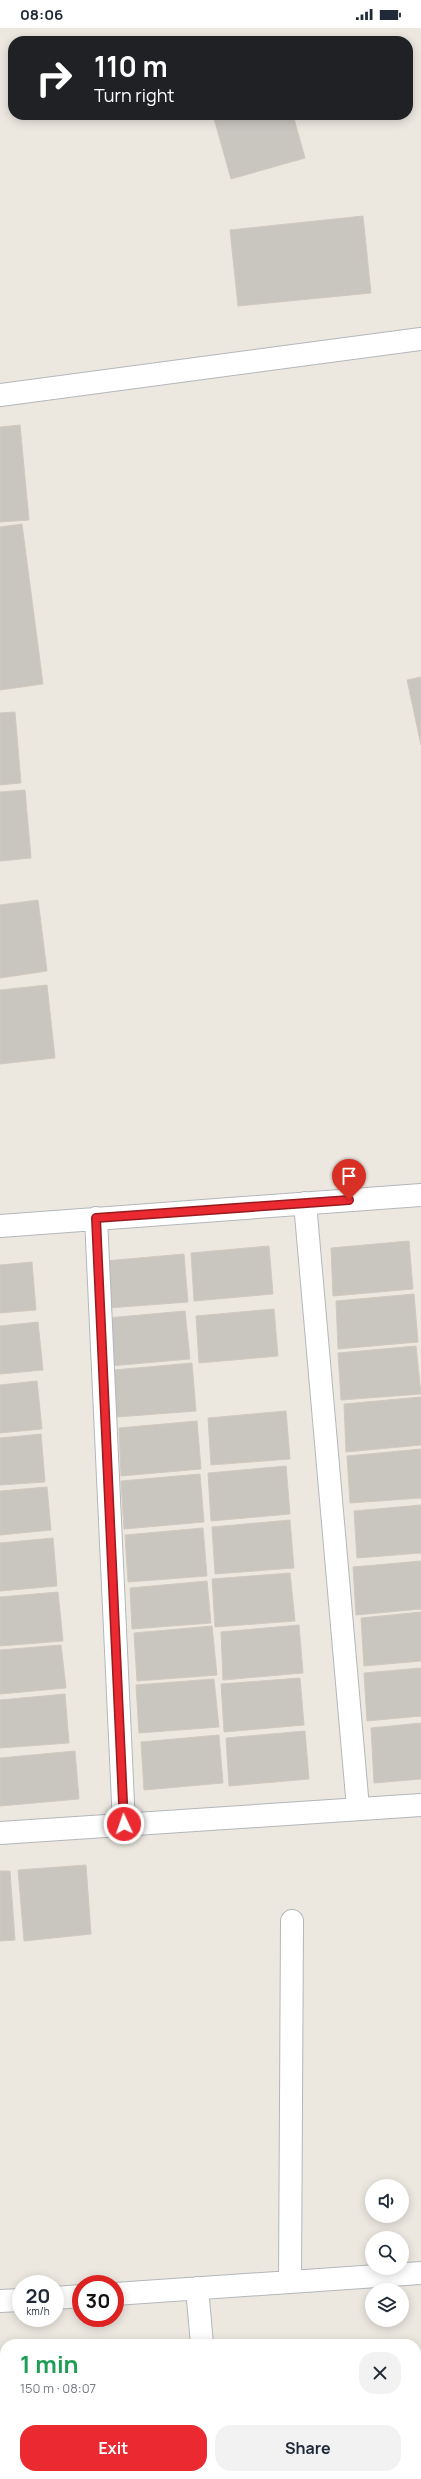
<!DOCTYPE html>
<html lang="en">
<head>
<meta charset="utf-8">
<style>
  body { margin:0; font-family:Manrope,sans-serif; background:#f2f2f3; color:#1f2937; height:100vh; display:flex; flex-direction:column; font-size:15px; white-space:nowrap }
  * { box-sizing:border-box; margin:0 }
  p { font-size:13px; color:#747a83 }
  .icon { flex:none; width:22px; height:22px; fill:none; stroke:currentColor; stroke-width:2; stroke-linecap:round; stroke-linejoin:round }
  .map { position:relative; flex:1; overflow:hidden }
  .panel { position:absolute; left:0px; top:2311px; width:421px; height:140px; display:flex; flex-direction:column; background:#fff; border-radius:16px 16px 0 0; box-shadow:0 2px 10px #0003 }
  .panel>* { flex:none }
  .guide { position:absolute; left:8px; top:8px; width:405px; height:84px; border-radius:16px; box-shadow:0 2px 10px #0003; background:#202124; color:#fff; overflow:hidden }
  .fabs { position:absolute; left:365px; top:2151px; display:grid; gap:8px }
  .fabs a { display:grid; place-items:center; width:44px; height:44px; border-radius:50%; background:#fff; box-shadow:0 2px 10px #0003; font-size:20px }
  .speed { position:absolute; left:12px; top:2247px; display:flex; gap:8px; font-size:20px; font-weight:700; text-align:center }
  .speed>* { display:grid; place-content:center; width:52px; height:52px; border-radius:50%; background:#fff; box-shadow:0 2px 10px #0003; line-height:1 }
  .speed small { font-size:10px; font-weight:400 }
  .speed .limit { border:6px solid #d22; background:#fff; color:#111 }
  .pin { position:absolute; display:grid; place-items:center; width:34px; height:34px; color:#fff; margin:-41px -17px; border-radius:50% 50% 50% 0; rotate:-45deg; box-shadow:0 0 4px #0007 }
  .pin .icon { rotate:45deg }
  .me { position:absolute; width:44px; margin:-22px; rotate:357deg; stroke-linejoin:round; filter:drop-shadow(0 0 3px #0008) }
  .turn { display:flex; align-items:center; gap:14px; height:84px; padding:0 20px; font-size:18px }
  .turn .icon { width:52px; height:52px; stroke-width:2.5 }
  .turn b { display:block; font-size:28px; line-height:34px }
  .round { display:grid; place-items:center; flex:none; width:42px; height:42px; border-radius:16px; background:#f2f2f3 }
  .overview { display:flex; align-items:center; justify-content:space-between; height:68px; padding:0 20px }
  h1 { font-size:24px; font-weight:700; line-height:30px; color:#1e9e55 }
  .primary-button { display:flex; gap:8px; margin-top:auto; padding:8px 20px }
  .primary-button a { flex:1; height:46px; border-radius:16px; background:#ea2931; color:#fff; font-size:16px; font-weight:700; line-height:46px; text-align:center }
  .primary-button a+a { background:#f2f2f3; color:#1f2937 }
  .status { display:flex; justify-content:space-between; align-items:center; height:28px; padding:0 20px; background:#fff; direction:ltr }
  .status svg { height:11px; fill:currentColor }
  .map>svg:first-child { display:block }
  .building { fill:#c9c5bf; stroke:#d1c9be }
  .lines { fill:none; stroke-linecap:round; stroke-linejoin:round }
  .minor-casing { stroke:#b3b7bb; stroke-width:24 }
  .minor { stroke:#fff; stroke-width:22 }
  .route-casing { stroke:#981b20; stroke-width:10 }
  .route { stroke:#ea2931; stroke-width:7 }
</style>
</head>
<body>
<div class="status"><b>08:06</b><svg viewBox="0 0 49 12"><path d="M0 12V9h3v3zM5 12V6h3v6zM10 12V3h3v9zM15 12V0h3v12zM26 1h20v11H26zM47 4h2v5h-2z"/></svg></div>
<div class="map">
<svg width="421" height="2451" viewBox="0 0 421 2451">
  <rect width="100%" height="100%" fill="#ece8e0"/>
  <path class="building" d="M 213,87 L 293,87 L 305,130 L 231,151 Z
    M 363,188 L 371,265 L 238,278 L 230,202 Z
    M 20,397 L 29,492 L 0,494 L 0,399 Z
    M 22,496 L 43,656 L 0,662 L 0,499 Z
    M 421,649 L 421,717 L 407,652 Z
    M 15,684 L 21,755 L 0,757 L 0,685 Z
    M 25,762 L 31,830 L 0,833 L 0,764 Z
    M 38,872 L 47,943 L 0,950 L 0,877 Z
    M 47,957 L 55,1030 L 0,1036 L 0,962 Z
    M 409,1213 L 413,1261 L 333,1268 L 331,1220 Z
    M 269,1218 L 273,1266 L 194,1273 L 191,1225 Z
    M 184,1226 L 188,1274 L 108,1280 L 105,1233 Z
    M 32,1234 L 36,1282 L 0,1285 L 0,1237 Z
    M 414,1266 L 418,1314 L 338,1321 L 336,1273 Z
    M 274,1281 L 278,1328 L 199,1335 L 196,1288 Z
    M 185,1283 L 190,1331 L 110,1338 L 107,1290 Z
    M 38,1294 L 43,1342 L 0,1346 L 0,1298 Z
    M 416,1318 L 421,1366 L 341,1372 L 338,1325 Z
    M 192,1335 L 196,1383 L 117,1389 L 114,1342 Z
    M 37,1353 L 42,1401 L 0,1405 L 0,1357 Z
    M 421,1369 L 421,1417 L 346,1424 L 344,1376 Z
    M 286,1383 L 290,1431 L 211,1437 L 208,1390 Z
    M 197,1393 L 201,1441 L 121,1448 L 119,1400 Z
    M 41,1406 L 45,1454 L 0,1457 L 0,1410 Z
    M 421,1421 L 421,1470 L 350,1475 L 347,1428 Z
    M 286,1438 L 290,1486 L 211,1493 L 208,1445 Z
    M 200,1446 L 204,1494 L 124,1501 L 121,1453 Z
    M 47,1459 L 51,1502 L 0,1507 L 0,1463 Z
    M 421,1477 L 421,1525 L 357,1530 L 354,1483 Z
    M 290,1492 L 294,1540 L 215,1546 L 212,1499 Z
    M 203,1500 L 207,1548 L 128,1554 L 125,1507 Z
    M 53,1510 L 57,1558 L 0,1563 L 0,1515 Z
    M 421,1533 L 421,1581 L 356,1587 L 353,1539 Z
    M 290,1545 L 295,1593 L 215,1599 L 212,1551 Z
    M 207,1553 L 211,1595 L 132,1601 L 130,1560 Z
    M 58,1564 L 63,1613 L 0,1618 L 0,1569 Z
    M 421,1584 L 421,1633 L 364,1638 L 361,1590 Z
    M 299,1597 L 303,1645 L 223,1652 L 221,1604 Z
    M 212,1598 L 217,1647 L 137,1653 L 134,1605 Z
    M 61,1617 L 66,1660 L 0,1666 L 0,1622 Z
    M 421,1640 L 421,1688 L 367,1693 L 364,1645 Z
    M 300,1650 L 304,1697 L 224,1704 L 221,1656 Z
    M 214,1651 L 219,1699 L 139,1705 L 136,1657 Z
    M 65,1666 L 69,1715 L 0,1720 L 0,1672 Z
    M 421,1695 L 421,1751 L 374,1755 L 371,1700 Z
    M 305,1703 L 309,1751 L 229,1758 L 226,1710 Z
    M 219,1707 L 223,1755 L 144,1762 L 141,1714 Z
    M 75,1723 L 79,1771 L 0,1778 L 0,1730 Z
    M 86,1837 L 91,1906 L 24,1913 L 18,1842 Z
    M 0,1843 L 10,1843 L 15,1912 L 0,1913 Z"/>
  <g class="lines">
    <defs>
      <path id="minor" d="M 0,367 L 421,311
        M 305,1175 L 358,1780
        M 96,1190 L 124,1796
        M 0,1198 L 421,1167
        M 0,1805 L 421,1777
        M 290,2254 L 292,1893
        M 197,2260 L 202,2316
        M 115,2266 L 421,2245
        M 55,2270 L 81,2268
        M 0,2273 L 21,2272
        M 214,2446 L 214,2451"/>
    </defs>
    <use href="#minor" class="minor-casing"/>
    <use href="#minor" class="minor"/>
  </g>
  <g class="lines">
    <defs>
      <path id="route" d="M 124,1796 L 96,1190 L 349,1172"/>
    </defs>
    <use href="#route" class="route-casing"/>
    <use href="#route" class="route"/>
  </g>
</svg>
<div class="fabs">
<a><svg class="icon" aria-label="sound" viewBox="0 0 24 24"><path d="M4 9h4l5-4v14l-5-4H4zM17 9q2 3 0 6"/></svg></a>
<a><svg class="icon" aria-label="search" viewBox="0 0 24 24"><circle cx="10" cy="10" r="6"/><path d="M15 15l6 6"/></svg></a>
<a><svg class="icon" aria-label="layers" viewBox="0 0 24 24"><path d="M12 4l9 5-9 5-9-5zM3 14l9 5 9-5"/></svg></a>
</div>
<div class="speed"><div>20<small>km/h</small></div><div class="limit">30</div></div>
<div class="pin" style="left:349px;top:1172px;background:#d93025"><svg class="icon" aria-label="arrive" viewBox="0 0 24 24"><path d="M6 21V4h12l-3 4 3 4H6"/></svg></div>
<svg class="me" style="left:124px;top:1796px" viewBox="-20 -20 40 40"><circle r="17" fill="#ea2931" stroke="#fff" stroke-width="3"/><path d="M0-11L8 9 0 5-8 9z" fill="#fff"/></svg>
<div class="guide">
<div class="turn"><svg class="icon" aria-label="right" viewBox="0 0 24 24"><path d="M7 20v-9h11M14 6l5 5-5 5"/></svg><div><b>110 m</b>Turn right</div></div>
</div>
<section class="panel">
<div class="overview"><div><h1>1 min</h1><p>150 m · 08:07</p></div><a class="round"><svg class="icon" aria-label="close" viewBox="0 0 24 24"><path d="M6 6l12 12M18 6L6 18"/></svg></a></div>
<div class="primary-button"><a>Exit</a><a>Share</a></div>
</section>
</div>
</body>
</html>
